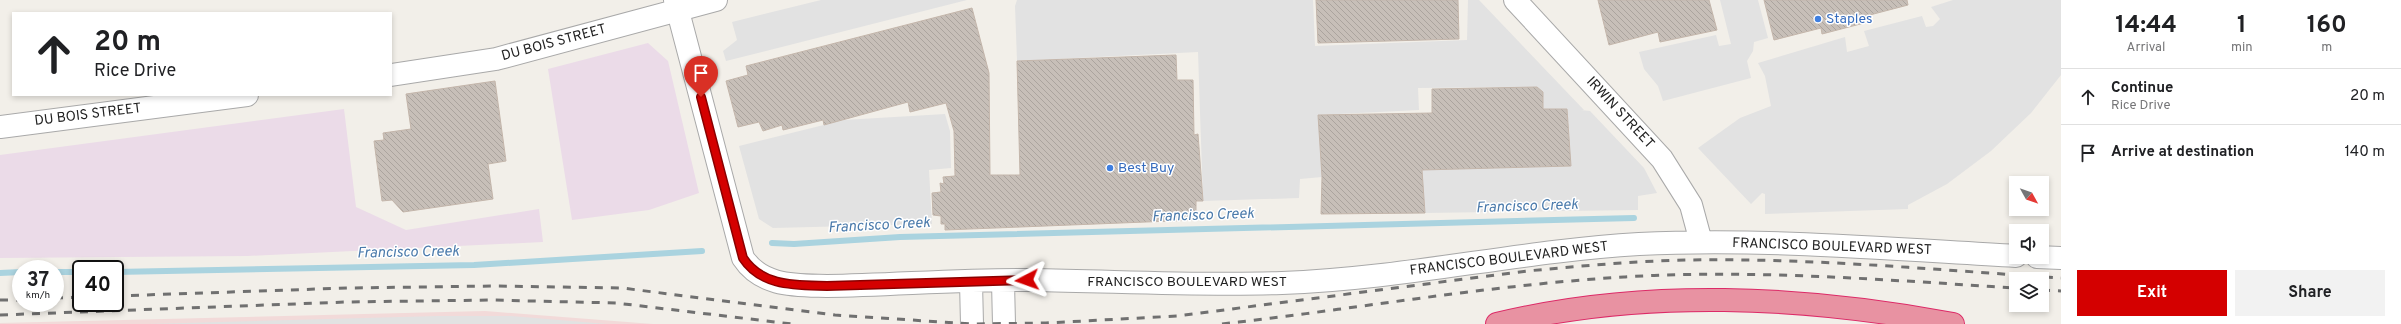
<!DOCTYPE html>
<html lang="en">
<head>
<meta charset="utf-8">
<style>
  body { margin:0; font-family:Overpass,sans-serif; background:#f2f2f2; color:#202124; height:100vh; display:flex; flex-direction:column; font-size:15px; white-space:nowrap }
  * { box-sizing:border-box; margin:0 }
  p { font-size:13px; color:#757577 }
  .icon { flex:none; width:22px; height:22px; fill:none; stroke:currentColor; stroke-width:2; stroke-linecap:round; stroke-linejoin:round }
  .map { position:relative; flex:1; overflow:hidden }
  .drawer { display:flex; flex-direction:column; background:#fff; width:340px }
  .drawer>* { flex:none }
  .banner { position:absolute; left:12px; top:12px; width:380px; height:84px; border-radius:0px; box-shadow:0 2px 6px #0003; background:#fff; color:#202124; overflow:hidden }
  .needle { width:26px; rotate:130deg }
  .controls { position:absolute; left:2009px; top:176px; display:grid; gap:8px }
  .controls a { display:grid; place-items:center; width:40px; height:40px; border-radius:0px; background:#fff; box-shadow:0 2px 6px #0003; font-size:20px }
  .speed { position:absolute; left:12px; top:260px; display:flex; gap:8px; font-size:20px; font-weight:700; text-align:center }
  .speed>* { display:grid; place-content:center; width:52px; height:52px; border-radius:50%; background:#fff; box-shadow:0 2px 6px #0003; line-height:1 }
  .speed small { font-size:10px; font-weight:400 }
  .speed .limit { border:2px solid #111; border-radius:6px; background:#fff; color:#111 }
  .pin { position:absolute; display:grid; place-items:center; width:34px; height:34px; color:#fff; margin:-41px -17px; border-radius:50% 50% 50% 0; rotate:-45deg; box-shadow:0 0 4px #0007 }
  .pin .icon { rotate:45deg }
  .me { position:absolute; width:44px; margin:-22px; rotate:266deg; stroke-linejoin:round; filter:drop-shadow(0 0 3px #0008) }
  .turn { display:flex; align-items:center; gap:14px; height:84px; padding:0 16px; font-size:18px }
  .turn .icon { width:52px; height:52px; stroke-width:2.5 }
  .turn b { display:block; font-size:28px; line-height:34px }
  .eta { display:flex; justify-content:space-evenly; align-items:center; height:68px; text-align:center }
  .eta b { font-size:24px; font-weight:700; line-height:28px }
  .action { display:flex; gap:8px; margin-top:auto; padding:8px 16px }
  .action a { flex:1; height:46px; border-radius:0px; background:#d40000; color:#fff; font-size:16px; font-weight:700; line-height:46px; text-align:center }
  .action a+a { background:#f2f2f2; color:#202124 }
  ul { padding:0; list-style:none }
  li { display:flex; align-items:center; gap:12px; height:56px; padding:0 16px; border-top:1px solid #e0e0e0 }
  li div { flex:1 }
  li b { display:block; font-size:15px }
  li em { font-style:normal }
  main { display:flex; flex:1; min-height:0 }
  .map>svg:first-child { display:block }
  .commercial { fill:#f2dad9 }
  .industrial { fill:#ebdbe8 }
  .parking { fill:#e2e2e2 }
  .lines { fill:none; stroke-linecap:round; stroke-linejoin:round }
  .stream { stroke:#aad3df; stroke-width:6 }
  .building { fill:url(#building-back-hatch); stroke:#c4b6ab }
  .tertiary-casing { stroke:#a9a9a9; stroke-width:24 }
  .motorway-casing { stroke:#dc2a67; stroke-width:24 }
  .tertiary { stroke:#fff; stroke-width:22 }
  .motorway { stroke:#e892a2; stroke-width:22 }
  .rail { stroke:#707070; stroke-width:3; stroke-dasharray:8 8; stroke-linecap:butt }
  .route-casing { stroke:#8a0000; stroke-width:10 }
  .route { stroke:#d40000; stroke-width:7 }
  .shop-dot { fill:#3f7fe0; stroke:#fff; stroke-width:1.5 }
  .labels { text-anchor:middle; dominant-baseline:central; stroke-width:3; stroke-linejoin:round; paint-order:stroke }
  .shop-label { font-size:14px; fill:#366cbe; stroke:#fff; text-anchor:start }
  .street-label { font-size:14px; fill:#222; stroke:#fff }
  .water-label { font-size:15px; font-style:italic; fill:#4a7aab; stroke:#fff }
</style>
</head>
<body>
<main>
<div class="map">
<svg width="2061" height="324" viewBox="0 0 2061 324">
  <defs>
    <pattern id="building-back-hatch" width="6" height="6" patternUnits="userSpaceOnUse"><rect width="6" height="6" fill="#c7bfb8"/><path d="M-1 5l2 2M0 0l6 6M5-1l2 2" fill="none" stroke="#aba49e"/></pattern>
  </defs>
  <rect width="100%" height="100%" fill="#f2efe9"/>
  <path class="commercial" d="M 485,311 L 653,324 L 0,324 L 0,323 Z"/>
  <path class="industrial" d="M 648,43 L 668,61 L 699,193 L 649,210 L 572,220 L 548,69 Z
    M 344,109 L 356,207 L 406,230 L 539,209 L 543,242 L 247,256 L 0,258 L 0,155 Z"/>
  <path class="parking" d="M 821,0 L 967,0 L 726,61 L 723,51 L 737,40 L 732,22 Z
    M 1017,0 L 1313,0 L 1315,46 L 1467,40 L 1468,0 L 1479,0 L 1584,110 L 1581,110 L 1590,111 L 1644,168 L 1657,193 L 1638,196 L 1638,210 L 1425,213 L 1422,170 L 1571,166 L 1567,110 L 1543,109 L 1543,92 L 1536,87 L 1418,88 L 1419,110 L 1318,115 L 1322,177 L 1300,179 L 1299,198 L 1203,201 L 1198,52 L 1017,61 L 1015,6 Z
    M 1720,0 L 1758,0 L 1768,38 L 1754,42 L 1753,51 L 1747,61 L 1751,78 L 1663,101 L 1658,86 L 1644,69 L 1639,52 L 1716,35 L 1719,46 L 1731,44 Z
    M 1953,0 L 2061,0 L 2061,75 L 2031,113 L 1991,151 L 1947,184 L 1908,205 L 1908,209 L 1765,214 L 1765,194 L 1762,193 L 1751,204 L 1698,148 L 1740,118 L 1771,106 L 1765,76 L 1758,63 L 1845,37 L 1847,52 L 1869,46 L 1864,31 L 1922,16 L 1926,27 L 1933,26 L 1940,19 L 1931,7 Z
    M 945,114 L 950,131 L 951,168 L 929,170 L 932,224 L 773,228 L 759,219 L 739,146 L 844,120 Z
    M 438,316 L 511,316 L 607,324 L 148,324 Z"/>
  <g class="lines">
    <path class="stream" d="M 772,243 L 794,244 L 900,237 L 1634,218
      M 55,272 L 81,272
      M 115,272 L 474,265 L 702,251
      M 0,273 L 21,272"/>
  </g>
  <path class="building" d="M 1316,0 L 1458,0 L 1459,39 L 1318,43 Z
    M 1598,0 L 1709,0 L 1717,30 L 1660,42 L 1658,32 L 1609,45 Z
    M 1764,0 L 1907,0 L 1908,5 L 1866,16 L 1868,22 L 1822,34 L 1821,28 L 1774,40 Z
    M 972,8 L 989,73 L 990,175 L 1020,175 L 1017,61 L 1176,55 L 1177,80 L 1193,80 L 1194,135 L 1198,134 L 1203,201 L 1196,201 L 1196,220 L 945,230 L 945,224 L 941,224 L 941,216 L 933,215 L 932,193 L 941,192 L 940,183 L 944,184 L 943,177 L 955,176 L 954,131 L 946,103 L 910,112 L 908,102 L 824,125 L 823,120 L 783,130 L 782,125 L 763,131 L 759,122 L 738,127 L 726,81 L 748,75 L 746,66 Z
    M 495,81 L 506,161 L 488,164 L 493,199 L 403,212 L 392,200 L 382,201 L 374,141 L 384,140 L 383,133 L 411,129 L 406,94 Z
    M 1537,87 L 1543,92 L 1543,109 L 1567,109 L 1571,166 L 1422,170 L 1425,213 L 1321,214 L 1322,177 L 1318,115 L 1432,113 L 1432,89 Z"/>
  <g class="lines">
    <defs>
      <path id="tertiary" d="M 675,0 L 743,258 C 762,287 796,285 827,286 C 895,285 963,279 1031,280 C 1114,281 1198,286 1282,283 C 1401,279 1520,251 1639,244 C 1764,238 1891,249 2016,256
        M 1515,0 L 1662,159 L 1691,205 L 1701,242
        M 391,75 L 496,59 L 716,0
        M 0,127 L 247,95
        M 2037,257 L 2061,258
        M 971,282 L 972,324
        M 1003,282 L 1004,324"/>
      <path id="motorway" d="M 1497,324 C 1644,288 1805,296 1953,324"/>
    </defs>
    <use href="#tertiary" class="tertiary-casing"/>
    <use href="#motorway" class="motorway-casing"/>
    <use href="#tertiary" class="tertiary"/>
    <use href="#motorway" class="motorway"/>
    <path class="rail" d="M 2042,290 L 2061,291
      M 115,296 L 347,288 L 493,286 L 622,288 L 835,315 L 972,324 L 1046,323 L 1177,316 L 1527,271 C 1581,266 1635,261 1690,260 C 1813,258 1938,270 2061,278
      M 55,298 L 81,297
      M 0,300 L 21,300
      M 0,315 L 346,302 L 491,300 L 616,303 L 792,324
      M 1222,324 C 1356,309 1489,285 1624,277 C 1754,269 1885,280 2016,288"/>
  </g>
  <g class="lines">
    <defs>
      <path id="route" d="M 701,97 L 743,258 C 762,287 796,285 827,286 L 1027,280"/>
    </defs>
    <use href="#route" class="route-casing"/>
    <use href="#route" class="route"/>
  </g>
  <g class="shop-dot">
    <circle cx="1818" cy="19" r="4"/>
    <circle cx="1110" cy="168" r="4"/>
  </g>
  <g class="labels">
    <g class="shop-label">
      <text x="1826" y="19">Staples</text>
      <text x="1118" y="168">Best Buy</text>
    </g>
    <g class="street-label">
      <text transform="translate(554 43) rotate(-15)">DU BOIS STREET</text>
      <text transform="translate(1620 113) rotate(47)">IRWIN STREET</text>
      <text transform="translate(88 115) rotate(-7)">DU BOIS STREET</text>
      <text transform="translate(1832 247) rotate(2)">FRANCISCO BOULEVARD WEST</text>
      <text transform="translate(1509 259) rotate(-7)">FRANCISCO BOULEVARD WEST</text>
      <text x="1187" y="282">FRANCISCO BOULEVARD WEST</text>
    </g>
    <g class="water-label">
      <text transform="translate(1527 207) rotate(-2)">Francisco Creek</text>
      <text transform="translate(1203 216) rotate(-2)">Francisco Creek</text>
      <text transform="translate(879 226) rotate(-3)">Francisco Creek</text>
      <text transform="translate(408 253) rotate(-1)">Francisco Creek</text>
    </g>
  </g>
</svg>
<div class="controls">
<a><svg class="needle" viewBox="-14 -14 28 28"><path d="M0-13l5 13h-10z" fill="#e53935"/><path d="M0 13l5-13h-10z" fill="#757577"/></svg></a>
<a><svg class="icon" aria-label="sound" viewBox="0 0 24 24"><path d="M4 9h4l5-4v14l-5-4H4zM17 9q2 3 0 6"/></svg></a>
<a><svg class="icon" aria-label="layers" viewBox="0 0 24 24"><path d="M12 4l9 5-9 5-9-5zM3 14l9 5 9-5"/></svg></a>
</div>
<div class="speed"><div>37<small>km/h</small></div><div class="limit">40</div></div>
<div class="pin" style="left:701px;top:97px;background:#d93025"><svg class="icon" aria-label="arrive" viewBox="0 0 24 24"><path d="M6 21V4h12l-3 4 3 4H6"/></svg></div>
<svg class="me" style="left:1027px;top:280px" viewBox="-20 -20 40 40"><path d="M0-17L14 15 0 8-14 15z" fill="#d40000" stroke="#fff" stroke-width="4"/></svg>
<div class="banner">
<div class="turn"><svg class="icon" aria-label="ahead" viewBox="0 0 24 24"><path d="M12 20V5M6 11l6-6 6 6"/></svg><div><b>20 m</b>Rice Drive</div></div>
</div>
</div>
<section class="drawer">
<div class="eta">
<div><b>14:44</b><p>Arrival</p></div>
<div><b>1</b><p>min</p></div>
<div><b>160</b><p>m</p></div>
</div>
<ul>
<li><svg class="icon" aria-label="ahead" viewBox="0 0 24 24"><path d="M12 20V5M6 11l6-6 6 6"/></svg><div><b>Continue</b><p>Rice Drive</p></div><em>20 m</em></li>
<li><svg class="icon" aria-label="arrive" viewBox="0 0 24 24"><path d="M6 21V4h12l-3 4 3 4H6"/></svg><div><b>Arrive at destination</b></div><em>140 m</em></li>
</ul>
<div class="action"><a>Exit</a><a>Share</a></div>
</section>
</main>
</body>
</html>
